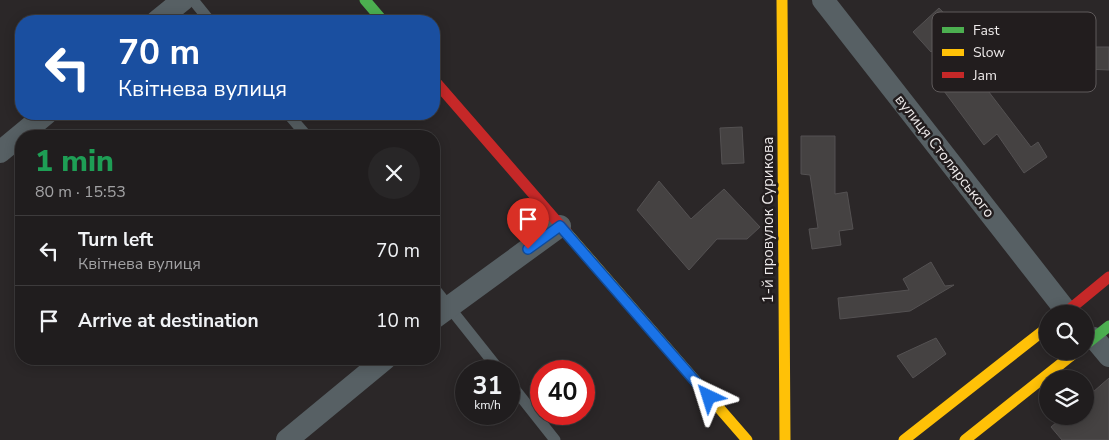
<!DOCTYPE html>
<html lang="en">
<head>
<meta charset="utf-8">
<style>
  body { margin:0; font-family:"Nunito Sans",sans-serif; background:#282627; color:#f1f3f6; height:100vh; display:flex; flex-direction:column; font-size:19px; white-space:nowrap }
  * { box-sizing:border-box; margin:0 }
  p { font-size:16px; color:#a2a2a4 }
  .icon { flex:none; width:28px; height:28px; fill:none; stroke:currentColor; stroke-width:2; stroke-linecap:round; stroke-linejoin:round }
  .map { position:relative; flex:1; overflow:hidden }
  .panel { position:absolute; left:15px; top:130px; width:425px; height:235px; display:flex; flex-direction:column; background:#201d1e; border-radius:20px; box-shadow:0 2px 12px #0003,0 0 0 1px #3d3b3c }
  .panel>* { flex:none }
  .hud { position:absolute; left:15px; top:15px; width:425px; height:105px; border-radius:20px; box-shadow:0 2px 12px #0003,0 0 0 1px #3d3b3c; background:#1a4fa0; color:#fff; overflow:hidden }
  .fabs { position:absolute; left:1039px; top:305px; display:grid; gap:10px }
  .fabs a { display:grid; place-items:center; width:55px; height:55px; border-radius:50%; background:#201d1e; box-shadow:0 2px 12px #0003,0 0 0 1px #3d3b3c; font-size:25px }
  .speed { position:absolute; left:455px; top:360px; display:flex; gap:10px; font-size:25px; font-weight:700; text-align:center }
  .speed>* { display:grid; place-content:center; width:65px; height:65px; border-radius:50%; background:#201d1e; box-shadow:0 2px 12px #0003,0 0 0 1px #3d3b3c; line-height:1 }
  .speed small { font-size:12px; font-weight:400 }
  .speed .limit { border:8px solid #d22; background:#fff; color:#111 }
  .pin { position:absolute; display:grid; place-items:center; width:42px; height:42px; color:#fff; margin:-51px -21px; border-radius:50% 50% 50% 0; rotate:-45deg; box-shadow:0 0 5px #0007 }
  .pin .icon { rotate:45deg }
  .me { position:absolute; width:55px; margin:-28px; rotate:319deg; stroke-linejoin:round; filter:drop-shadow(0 0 4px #0008) }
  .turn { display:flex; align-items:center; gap:18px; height:105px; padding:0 20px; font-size:22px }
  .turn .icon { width:65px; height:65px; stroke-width:2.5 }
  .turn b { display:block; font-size:35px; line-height:42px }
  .round { display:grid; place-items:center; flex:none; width:52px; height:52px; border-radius:26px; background:#282627 }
  .summary { display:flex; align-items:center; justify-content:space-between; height:85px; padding:0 20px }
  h1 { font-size:30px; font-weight:800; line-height:38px; color:#1e9e55 }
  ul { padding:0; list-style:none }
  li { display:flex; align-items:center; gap:15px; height:70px; padding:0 20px; border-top:1px solid #3d3b3c }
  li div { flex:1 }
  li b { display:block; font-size:19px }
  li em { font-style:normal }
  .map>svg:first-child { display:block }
  .building { fill:#454242; stroke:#545152 }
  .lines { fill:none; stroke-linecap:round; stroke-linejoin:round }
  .lane { stroke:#576064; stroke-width:11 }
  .street { stroke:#576064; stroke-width:22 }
  .fast { stroke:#4caf50; stroke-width:11 }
  .slow { stroke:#ffc107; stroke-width:11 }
  .jam { stroke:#c62828; stroke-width:11 }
  .route-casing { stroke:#114b97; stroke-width:12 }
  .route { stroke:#1a73e8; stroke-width:9 }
  .labels { text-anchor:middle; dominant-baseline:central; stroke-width:5; stroke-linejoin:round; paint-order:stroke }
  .street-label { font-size:15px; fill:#eeeaea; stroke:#221d1e }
  .key { fill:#221d1e; stroke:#5f5a5b; stroke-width:1 }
  .key-label { font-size:14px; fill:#eeeaea }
</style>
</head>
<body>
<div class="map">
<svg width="1109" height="440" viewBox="0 0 1109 440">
  <rect width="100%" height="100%" fill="#2b2728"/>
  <path class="building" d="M 939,8 L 958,28 L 931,52 L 913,32 Z
    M 1086,47 L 1109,47 L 1109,70 L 1085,69 Z
    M 969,66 L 1031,147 L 1038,142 L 1047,157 L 1024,173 L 997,134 L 984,145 L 941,87 Z
    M 742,127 L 744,163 L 722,164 L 720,128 Z
    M 801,136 L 835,136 L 835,194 L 847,192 L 853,229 L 839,231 L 841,245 L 812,249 L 809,229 L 818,228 L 810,175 L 801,174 Z
    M 659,181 L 691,219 L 724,189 L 760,227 L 747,239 L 717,239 L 689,270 L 637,210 Z
    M 931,262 L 945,286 L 954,285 L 910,311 L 840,319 L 838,298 L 909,290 L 903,279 Z
    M 936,338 L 946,354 L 913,378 L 897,356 Z
    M 1109,378 L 1109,440 L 1062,440 L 1051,427 L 1064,416 L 1085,416 L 1085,399 Z"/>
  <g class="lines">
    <path class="lane" d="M 193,0 L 210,21
      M 288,114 L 307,136
      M 434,288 L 500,371
      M 509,382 L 555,440"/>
    <path class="street" d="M 823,0 L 1067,312
      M 157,21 L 183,0
      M 0,152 L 46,114
      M 434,318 L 560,226
      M 1094,338 L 1109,356
      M 287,440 L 385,359"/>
    <path class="fast" d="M 365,0 L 383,21
      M 1085,345 L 1109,326"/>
    <path class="slow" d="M 782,0 L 785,440
      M 567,233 L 747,440
      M 904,440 L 1048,327
      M 965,440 L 1077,351"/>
    <path class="jam" d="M 434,80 L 567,233
      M 1064,314 L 1109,277"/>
  </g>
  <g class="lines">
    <defs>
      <path id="route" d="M 528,249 L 560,226 L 709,397"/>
    </defs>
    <use href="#route" class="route-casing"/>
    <use href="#route" class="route"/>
  </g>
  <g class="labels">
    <g class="street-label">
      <text transform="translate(945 156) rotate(52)">вулиця Столярського</text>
      <text transform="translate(768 220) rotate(-90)">1-й провулок Сурикова</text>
    </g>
  </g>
  <rect x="932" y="12" width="164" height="80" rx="8" class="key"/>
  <rect x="942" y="27" width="22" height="6" fill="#4caf50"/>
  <rect x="942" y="49" width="22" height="7" fill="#ffc107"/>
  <rect x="942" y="72" width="22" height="6" fill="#c62828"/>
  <g class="key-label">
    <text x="973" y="35">Fast</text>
    <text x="973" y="57">Slow</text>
    <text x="973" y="80">Jam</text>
  </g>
</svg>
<div class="fabs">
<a><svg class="icon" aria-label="search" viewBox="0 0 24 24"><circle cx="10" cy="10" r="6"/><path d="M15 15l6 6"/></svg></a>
<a><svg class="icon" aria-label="layers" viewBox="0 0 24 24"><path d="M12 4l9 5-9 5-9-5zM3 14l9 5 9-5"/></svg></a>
</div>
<div class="speed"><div>31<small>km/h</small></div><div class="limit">40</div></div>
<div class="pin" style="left:528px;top:249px;background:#d93025"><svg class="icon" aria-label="arrive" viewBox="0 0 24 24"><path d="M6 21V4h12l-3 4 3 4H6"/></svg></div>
<svg class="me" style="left:709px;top:397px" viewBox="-20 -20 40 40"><path d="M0-17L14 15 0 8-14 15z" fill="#1a73e8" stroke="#fff" stroke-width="4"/></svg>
<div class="hud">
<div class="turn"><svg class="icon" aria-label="left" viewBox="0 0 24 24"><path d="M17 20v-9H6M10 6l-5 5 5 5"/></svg><div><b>70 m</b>Квітнева вулиця</div></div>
</div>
<section class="panel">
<div class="summary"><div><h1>1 min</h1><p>80 m · 15:53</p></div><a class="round"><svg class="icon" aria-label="close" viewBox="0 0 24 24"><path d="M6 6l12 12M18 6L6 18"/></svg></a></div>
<ul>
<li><svg class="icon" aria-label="left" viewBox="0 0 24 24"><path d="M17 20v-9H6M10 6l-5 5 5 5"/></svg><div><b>Turn left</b><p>Квітнева вулиця</p></div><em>70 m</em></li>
<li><svg class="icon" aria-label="arrive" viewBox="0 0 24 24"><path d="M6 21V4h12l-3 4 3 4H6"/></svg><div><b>Arrive at destination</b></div><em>10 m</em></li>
</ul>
</section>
</div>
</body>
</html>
